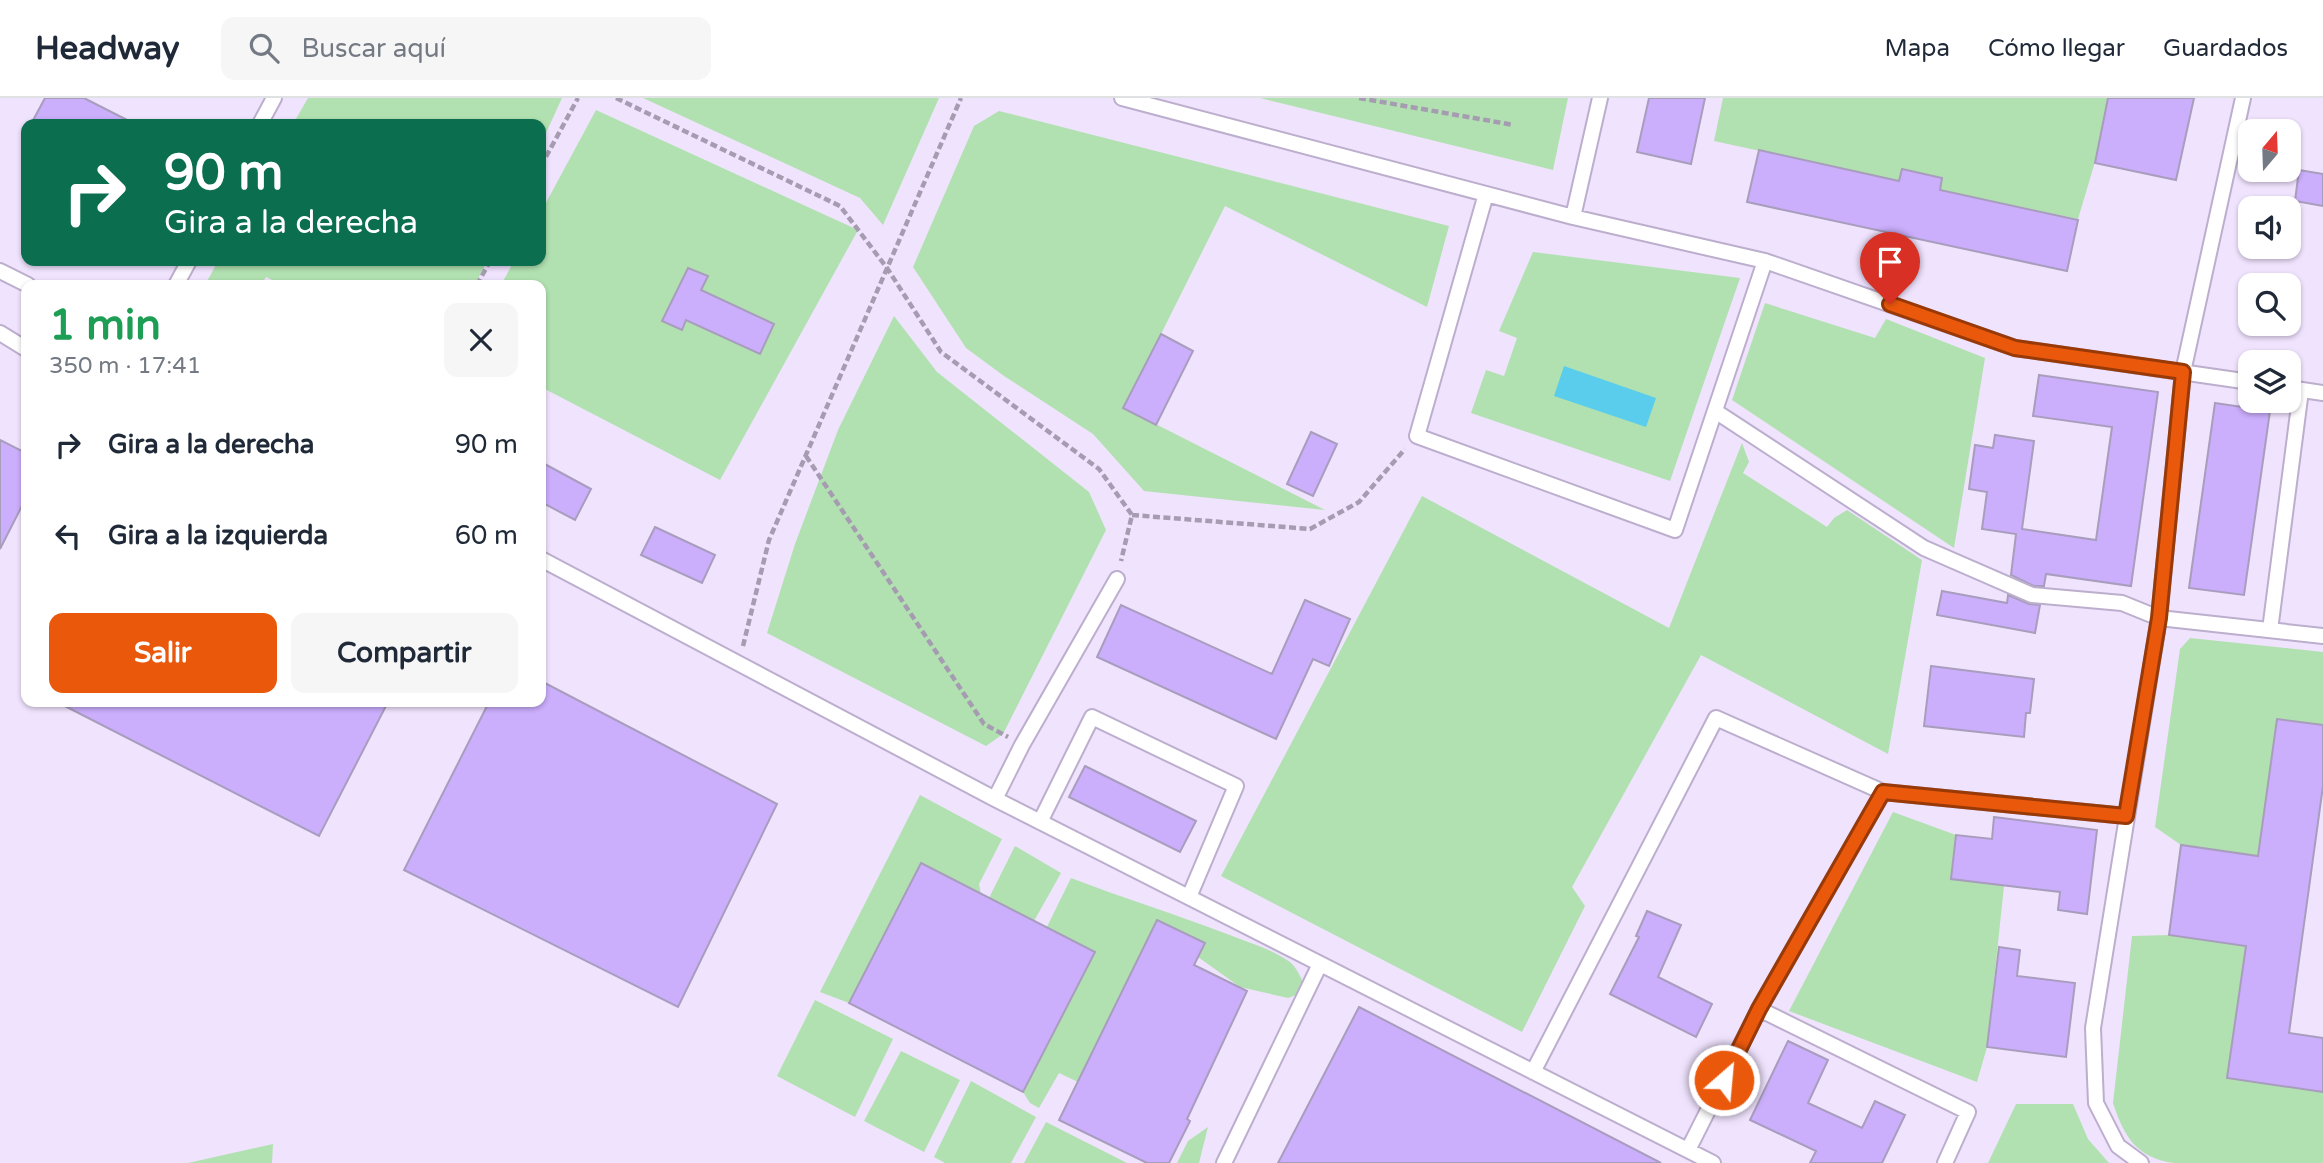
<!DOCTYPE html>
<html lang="es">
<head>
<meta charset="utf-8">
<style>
  body { margin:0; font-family:"Varela Round",sans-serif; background:#f6f6f7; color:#1f2937; height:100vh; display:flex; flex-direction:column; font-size:26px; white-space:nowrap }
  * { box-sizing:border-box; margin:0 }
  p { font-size:23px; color:#747a83 }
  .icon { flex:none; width:38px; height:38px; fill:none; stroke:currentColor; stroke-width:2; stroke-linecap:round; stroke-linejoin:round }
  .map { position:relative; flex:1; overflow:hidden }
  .drawer { position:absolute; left:21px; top:182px; width:525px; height:427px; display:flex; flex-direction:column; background:#fff; border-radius:14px; box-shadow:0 2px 5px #0004 }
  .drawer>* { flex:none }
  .guide { position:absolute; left:21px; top:21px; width:525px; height:147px; border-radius:14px; box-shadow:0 2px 5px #0004; background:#0b6e4f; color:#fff; overflow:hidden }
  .needle { width:46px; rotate:19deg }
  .buttons { position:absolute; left:2238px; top:21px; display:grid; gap:14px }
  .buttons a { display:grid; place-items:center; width:63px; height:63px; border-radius:14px; background:#fff; box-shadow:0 2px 5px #0004; font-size:35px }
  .pin { position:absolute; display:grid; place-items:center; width:60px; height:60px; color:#fff; margin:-72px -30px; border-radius:50% 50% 50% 0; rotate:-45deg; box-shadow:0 0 7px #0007 }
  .pin .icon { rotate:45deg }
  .me { position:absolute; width:77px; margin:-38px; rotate:27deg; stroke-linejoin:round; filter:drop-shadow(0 0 5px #0008) }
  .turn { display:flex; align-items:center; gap:24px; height:147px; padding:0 28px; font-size:32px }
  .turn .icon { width:91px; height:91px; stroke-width:2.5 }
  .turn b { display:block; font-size:49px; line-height:60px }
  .round { display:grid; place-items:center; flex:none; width:74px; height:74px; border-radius:14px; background:#f6f6f7 }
  .overview { display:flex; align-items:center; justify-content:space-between; height:119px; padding:0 28px }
  h1 { font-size:42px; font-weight:700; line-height:52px; color:#1e9e55 }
  .button { display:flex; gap:14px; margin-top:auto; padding:14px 28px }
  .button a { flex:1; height:80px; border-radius:14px; background:#ea580c; color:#fff; font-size:28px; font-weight:700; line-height:80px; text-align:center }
  .button a+a { background:#f6f6f7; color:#1f2937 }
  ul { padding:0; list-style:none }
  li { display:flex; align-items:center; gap:21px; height:91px; padding:0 28px }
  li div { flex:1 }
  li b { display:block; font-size:26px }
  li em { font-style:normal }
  header { display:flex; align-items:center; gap:42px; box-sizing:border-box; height:98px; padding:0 35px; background:#fff; border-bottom:2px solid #e0e1e3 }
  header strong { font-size:33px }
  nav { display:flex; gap:38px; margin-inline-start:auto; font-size:24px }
  .search { width:490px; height:63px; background:#f6f6f7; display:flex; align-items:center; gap:18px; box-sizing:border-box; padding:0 24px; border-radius:14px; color:#747a83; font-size:26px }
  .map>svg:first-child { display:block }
  .green { fill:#b1e1b0 }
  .water { fill:#5acdec }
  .building { fill:#cbaefc; stroke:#a89dbd; stroke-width:2 }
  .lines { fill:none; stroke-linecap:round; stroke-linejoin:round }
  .lane-casing { stroke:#bcaecd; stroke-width:18 }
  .path { stroke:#a69cb1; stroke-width:4.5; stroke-dasharray:7 3.5; stroke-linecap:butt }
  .lane { stroke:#fff; stroke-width:14 }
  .route-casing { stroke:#983908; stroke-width:18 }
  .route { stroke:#ea580c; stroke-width:12 }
</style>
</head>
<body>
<header>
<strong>Headway</strong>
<div class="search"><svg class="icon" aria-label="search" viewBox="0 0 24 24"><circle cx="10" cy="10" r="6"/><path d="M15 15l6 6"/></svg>Buscar aquí</div>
<nav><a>Mapa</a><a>Cómo llegar</a><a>Guardados</a></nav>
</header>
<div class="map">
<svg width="2323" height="1065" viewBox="0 0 2323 1065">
  <rect width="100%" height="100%" fill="#f0e3fe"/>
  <path class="green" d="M 308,0 L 562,0 L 541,46 L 541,26 L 293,26 Z
    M 643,0 L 939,0 L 883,127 L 860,100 Z
    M 1260,0 L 1568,0 L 1553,72 Z
    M 1723,0 L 2108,0 L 2095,64 L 2078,121 L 1940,92 L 1942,80 L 1902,71 L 1899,83 L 1714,43 Z
    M 596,12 L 858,132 L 720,382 L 541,289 L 541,187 L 501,187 L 514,163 L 541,163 L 541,114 Z
    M 999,13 L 1449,128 L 1427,209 L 1225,108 L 1124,310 L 1325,412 L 1144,393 L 1093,336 L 1004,278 L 966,250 L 913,169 L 974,28 Z
    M 1533,154 L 1740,180 L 1670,383 L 1471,315 L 1486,272 L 1504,278 L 1517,240 L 1499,233 Z
    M 218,163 L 487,163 L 475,187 L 283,187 L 266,179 L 261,187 L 205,187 Z
    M 1765,205 L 1875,240 L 1886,221 L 1985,260 L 1954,450 L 1732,302 Z
    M 894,218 L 937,274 L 1089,394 L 1106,432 L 1003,636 L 986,648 L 767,535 L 795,446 L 838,332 Z
    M 1742,345 L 1749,364 L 1743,375 L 1827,429 L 1834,420 L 1847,412 L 1922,462 L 1888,656 L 1701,557 L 1572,789 L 1585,808 L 1522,934 L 1221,778 L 1422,398 L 1669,530 Z
    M 2190,540 L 2323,554 L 2323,627 L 2277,621 L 2255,776 L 2219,771 L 2221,753 L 2181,747 L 2155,729 L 2180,551 Z
    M 920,697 L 1002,741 L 979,786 L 981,796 L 921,766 L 849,905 L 820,894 Z
    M 1893,714 L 1956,737 L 1951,781 L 2004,788 L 1987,949 L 1977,984 L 1789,913 Z
    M 1015,748 L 1061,775 L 1034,823 L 989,800 Z
    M 1071,780 C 1123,800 1175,816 1227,836 C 1247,844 1269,850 1287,862 C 1297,868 1302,882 1307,893 L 1288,900 L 1240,889 L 1198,859 L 1204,846 L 1078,984 L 1059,975 L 1039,1010 L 1030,1005 L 1023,994 L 1094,854 L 1009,906 Z
    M 2248,829 L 2227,980 L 2323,994 L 2323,1065 L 2174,1065 C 2137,1060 2124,1039 2113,1005 L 2132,838 L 2169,837 L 2209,843 Z
    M 815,902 L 893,941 L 855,1019 L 777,978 Z
    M 901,953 L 960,982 L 924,1054 L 864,1023 Z
    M 971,983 L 1036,1019 L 1011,1065 L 945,1065 L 934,1059 Z
    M 2016,1006 L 2073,1006 L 2088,1041 L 2109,1065 L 1988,1065 Z
    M 1046,1024 L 1127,1065 L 1024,1065 Z
    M 1208,1029 L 1199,1065 L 1177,1065 L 1188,1043 Z
    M 273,1046 L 272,1065 L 188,1065 Z"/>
  <path class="water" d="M 1564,268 L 1656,300 L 1646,329 L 1554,298 Z"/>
  <path class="building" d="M 45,0 L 84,0 L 135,26 L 31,26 Z
    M 1649,0 L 1705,0 L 1691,66 L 1637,54 Z
    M 2108,0 L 2194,0 L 2176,82 L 2095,65 Z
    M 1759,52 L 1899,83 L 1902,71 L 1942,80 L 1940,92 L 2078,122 L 2067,173 L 1747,104 Z
    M 2299,72 L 2323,76 L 2323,108 L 2295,103 Z
    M 688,170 L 708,178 L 701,192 L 774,226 L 760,256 L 686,222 L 682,232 L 662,223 Z
    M 1161,236 L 1193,253 L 1156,327 L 1123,310 Z
    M 2039,277 L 2158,294 L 2131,488 L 2046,476 L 2044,488 L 2034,488 L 2011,477 L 2016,436 L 1982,431 L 1987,394 L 1969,391 L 1975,347 L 1993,350 L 1995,337 L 2034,343 L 2022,431 L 2096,442 L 2112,329 L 2033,318 Z
    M 2215,305 L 2270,313 L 2244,497 L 2189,490 Z
    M 1311,334 L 1337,346 L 1313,398 L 1287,386 Z
    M 0,342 L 26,355 L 26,400 L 0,451 Z
    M 541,364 L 591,391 L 575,422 L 541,404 Z
    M 655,429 L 715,457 L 702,485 L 641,457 Z
    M 1942,493 L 2007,505 L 2008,497 L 2029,506 L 2040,507 L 2035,535 L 1937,517 Z
    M 1305,502 L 1350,521 L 1329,568 L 1313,561 L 1276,641 L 1097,559 L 1121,507 L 1272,576 Z
    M 1931,568 L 2034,581 L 2030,615 L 2026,615 L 2024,639 L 1924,628 Z
    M 541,583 L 777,706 L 678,909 L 404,772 L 489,604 L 541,604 Z
    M 57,604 L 388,604 L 319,738 Z
    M 2277,621 L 2323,627 L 2323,688 L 2289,935 L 2323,940 L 2323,994 L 2227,980 L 2246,848 L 2169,837 L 2181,747 L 2258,758 Z
    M 1085,668 L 1196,723 L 1180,754 L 1069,699 Z
    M 1994,719 L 2097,732 L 2087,816 L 2058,812 L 2060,794 L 1951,781 L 1956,737 L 1992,741 Z
    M 921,765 L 1095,854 L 1023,994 L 849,905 Z
    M 1647,813 L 1681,827 L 1658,879 L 1712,906 L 1696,939 L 1610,896 L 1639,839 L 1636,838 Z
    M 1157,822 L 1205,845 L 1194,867 L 1247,893 L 1187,1021 L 1190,1023 L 1169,1065 L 1147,1065 L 1059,1022 Z
    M 1999,849 L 2020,852 L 2017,878 L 2075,885 L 2066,959 L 1987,949 Z
    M 1359,909 L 1661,1065 L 1278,1065 Z
    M 1788,943 L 1828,962 L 1808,1005 L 1862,1030 L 1875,1003 L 1905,1017 L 1882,1065 L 1810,1065 L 1816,1053 L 1750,1022 Z"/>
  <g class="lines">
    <defs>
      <path id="lane" d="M 1122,0 L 1573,119 L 1765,163 L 2015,250 L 2250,284
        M 260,26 L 274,0
        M 1486,96 L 1417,338 L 1675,432 L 1765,163
        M 1573,119 L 1600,0
        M 0,173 L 28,187
        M 176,187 L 189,163
        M 0,235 L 26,251
        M 2289,290 L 2323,295
        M 1715,313 L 1924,450 L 2032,497 L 2122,505 L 2159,520 L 2323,538
        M 541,461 L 995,701 L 1713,1065
        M 2270,532 L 2301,292
        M 995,701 L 1022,647 L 1117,481
        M 1040,724 L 1092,619 L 1236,688 L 1189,799
        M 1759,911 L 1968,1014 L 1945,1065
        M 1533,974 L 1716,620 L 1883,694
        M 1688,1052 L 1759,911 L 1883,694 L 2126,718
        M 1224,1065 L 1320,866
        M 2141,1065 L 2118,1048 L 2096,1005 L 2093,930 L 2159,520 L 2183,274 L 2243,0"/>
    </defs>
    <use href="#lane" class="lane-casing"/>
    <path class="path" d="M 616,0 L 840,108 L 887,170 L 941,254 L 1099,371 L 1132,417 L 1121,463
      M 1359,0 L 1514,27
      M 541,68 L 578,0
      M 477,187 L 490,163
      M 806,358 L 984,626 L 1008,639
      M 1132,417 L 1310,431 L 1359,404 L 1405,351
      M 743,548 L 769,442 L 961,0"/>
    <use href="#lane" class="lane"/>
  </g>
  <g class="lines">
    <defs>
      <path id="route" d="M 1724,982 L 1759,911 L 1883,694 L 2126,718 L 2159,520 L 2183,274 L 2015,250 L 1890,206"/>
    </defs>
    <use href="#route" class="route-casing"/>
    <use href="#route" class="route"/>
  </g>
</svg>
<div class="buttons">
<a><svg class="needle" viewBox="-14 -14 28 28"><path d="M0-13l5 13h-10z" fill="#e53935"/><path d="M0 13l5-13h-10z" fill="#747a83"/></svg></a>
<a><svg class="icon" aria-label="sound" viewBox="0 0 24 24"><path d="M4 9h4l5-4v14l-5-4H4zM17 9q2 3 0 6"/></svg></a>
<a><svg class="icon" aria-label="search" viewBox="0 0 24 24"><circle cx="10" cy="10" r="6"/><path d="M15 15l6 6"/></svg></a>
<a><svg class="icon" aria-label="layers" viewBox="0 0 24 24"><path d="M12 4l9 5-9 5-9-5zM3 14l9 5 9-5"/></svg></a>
</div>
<div class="pin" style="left:1890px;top:206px;background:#d93025"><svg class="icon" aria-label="arrive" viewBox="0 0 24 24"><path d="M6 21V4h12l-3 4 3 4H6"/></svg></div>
<svg class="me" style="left:1724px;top:982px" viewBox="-20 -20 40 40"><circle r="17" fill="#ea580c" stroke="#fff" stroke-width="3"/><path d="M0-11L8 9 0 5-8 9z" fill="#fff"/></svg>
<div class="guide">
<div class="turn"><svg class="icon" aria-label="right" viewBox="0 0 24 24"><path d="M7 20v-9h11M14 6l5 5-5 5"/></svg><div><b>90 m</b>Gira a la derecha</div></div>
</div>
<section class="drawer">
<div class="overview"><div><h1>1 min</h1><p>350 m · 17:41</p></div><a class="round"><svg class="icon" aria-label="close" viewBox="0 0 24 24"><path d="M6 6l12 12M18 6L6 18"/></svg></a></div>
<ul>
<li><svg class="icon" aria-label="right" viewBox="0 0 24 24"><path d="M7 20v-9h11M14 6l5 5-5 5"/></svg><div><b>Gira a la derecha</b></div><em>90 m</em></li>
<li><svg class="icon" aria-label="left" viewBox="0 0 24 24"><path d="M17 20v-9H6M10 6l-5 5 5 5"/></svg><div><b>Gira a la izquierda</b></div><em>60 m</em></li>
</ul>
<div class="button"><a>Salir</a><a>Compartir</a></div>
</section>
</div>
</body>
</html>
